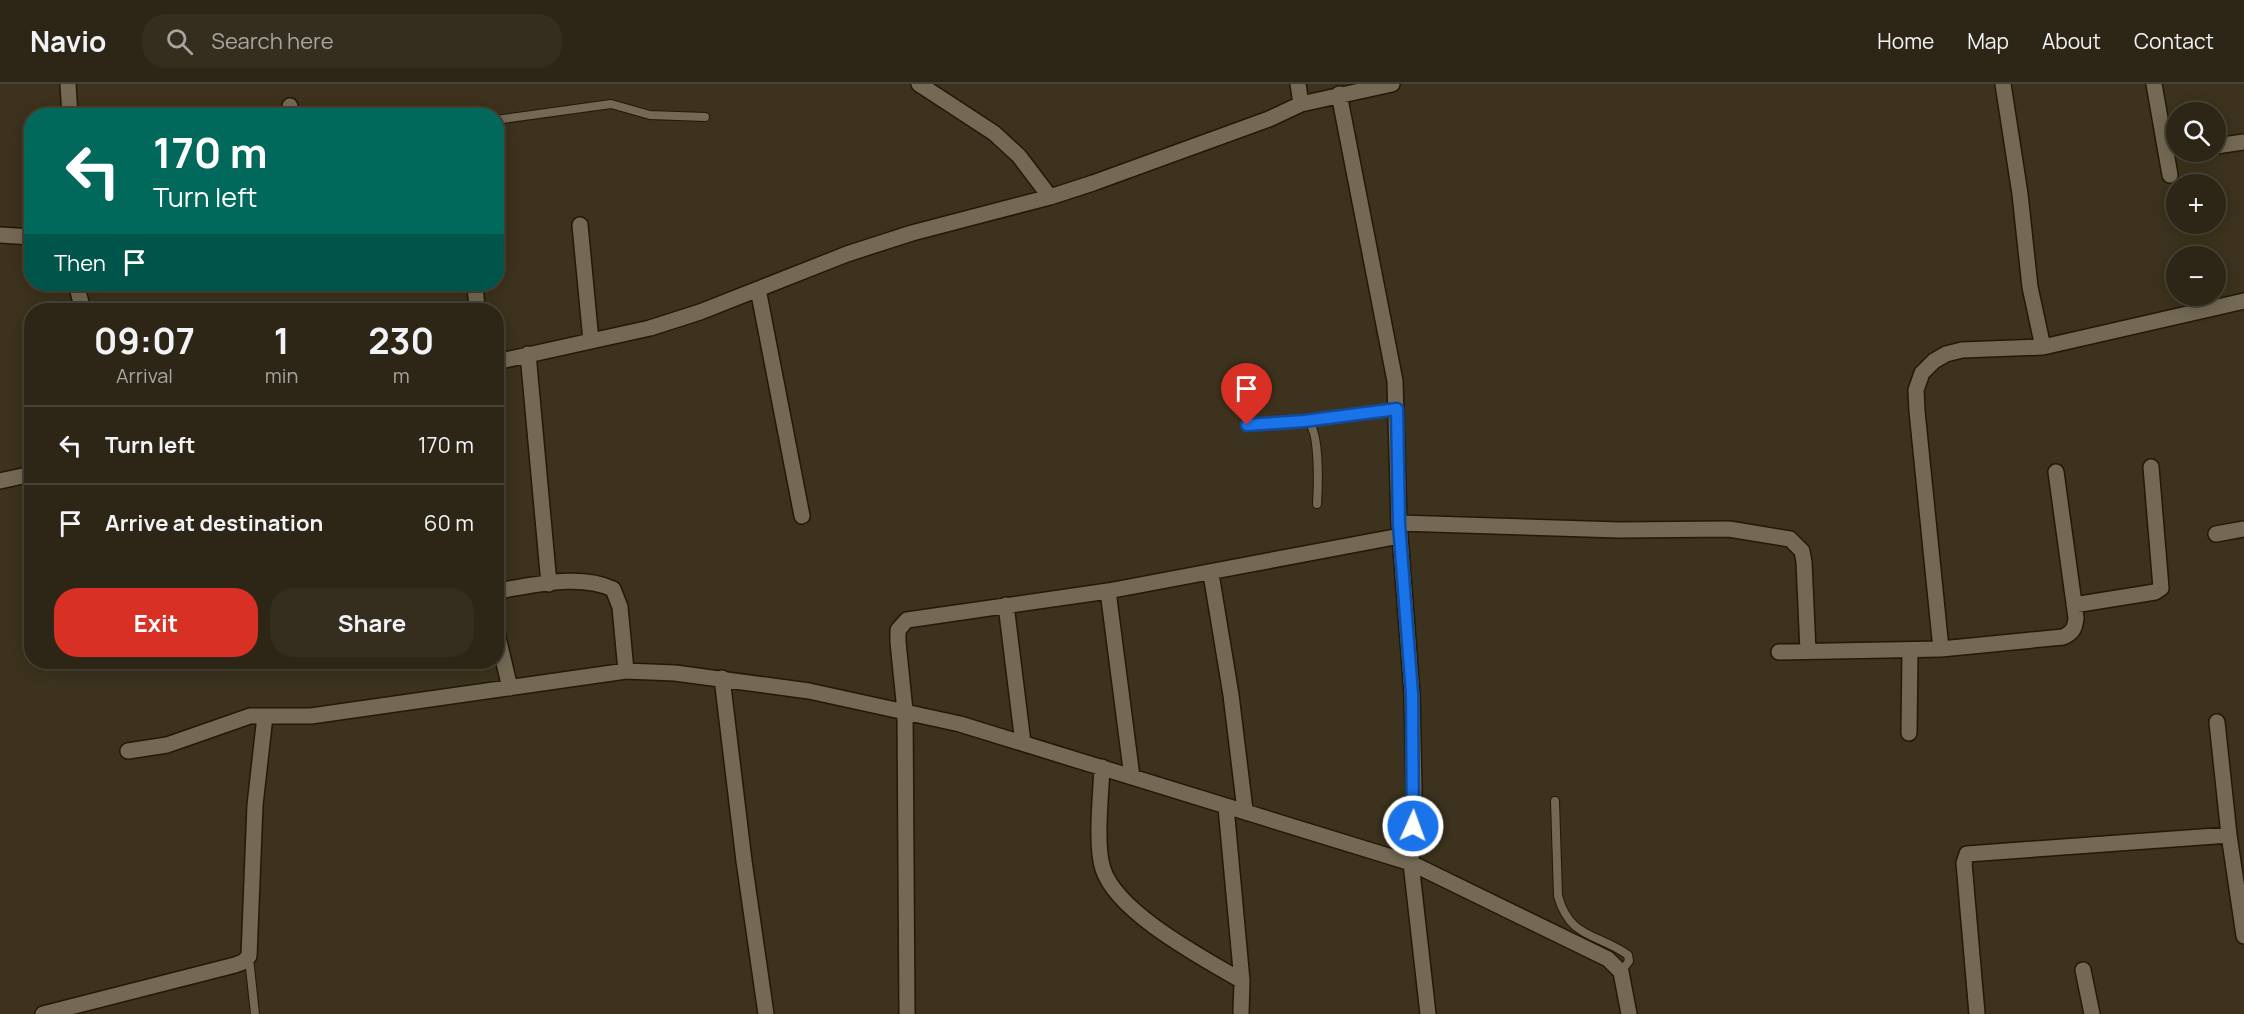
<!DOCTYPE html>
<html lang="en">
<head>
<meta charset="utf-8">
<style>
  body { margin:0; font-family:Manrope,sans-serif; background:#352e1f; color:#f1f3f6; height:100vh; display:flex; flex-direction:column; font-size:22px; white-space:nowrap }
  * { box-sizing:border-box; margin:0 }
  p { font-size:20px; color:#a7a5a1 }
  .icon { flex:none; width:33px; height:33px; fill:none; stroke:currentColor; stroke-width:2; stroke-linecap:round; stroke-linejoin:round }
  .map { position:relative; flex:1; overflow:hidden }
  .panel { position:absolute; left:24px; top:219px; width:480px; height:366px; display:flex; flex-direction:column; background:#2d2616; border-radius:24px; box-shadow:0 3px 15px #0003,0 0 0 2px #484335 }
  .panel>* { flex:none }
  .guide { position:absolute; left:24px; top:24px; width:480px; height:183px; border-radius:24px; box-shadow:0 3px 15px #0003,0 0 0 2px #484335; background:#00695c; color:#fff; overflow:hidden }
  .fabs { position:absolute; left:2166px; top:18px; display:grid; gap:12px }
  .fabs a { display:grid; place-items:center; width:60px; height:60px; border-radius:50%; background:#2d2616; box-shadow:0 3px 15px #0003,0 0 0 2px #484335; font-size:30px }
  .pin { position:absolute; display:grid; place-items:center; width:51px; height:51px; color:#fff; margin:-62px -26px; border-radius:50% 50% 50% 0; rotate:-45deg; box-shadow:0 0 6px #0007 }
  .pin .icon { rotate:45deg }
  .me { position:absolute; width:66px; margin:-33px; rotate:2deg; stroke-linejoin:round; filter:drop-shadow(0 0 4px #0008) }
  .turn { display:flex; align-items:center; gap:21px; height:126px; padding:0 30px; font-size:27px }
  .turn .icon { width:78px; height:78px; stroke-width:2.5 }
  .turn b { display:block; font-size:42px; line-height:51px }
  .then { display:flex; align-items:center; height:57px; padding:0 30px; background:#0003; gap:12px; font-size:22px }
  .eta { display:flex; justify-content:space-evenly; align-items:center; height:102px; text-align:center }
  .eta b { font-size:36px; font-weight:700; line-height:42px }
  .button { display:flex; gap:12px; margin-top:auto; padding:12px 30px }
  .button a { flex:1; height:69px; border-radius:24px; background:#d93025; color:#fff; font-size:24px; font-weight:700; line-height:69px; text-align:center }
  .button a+a { background:#352e1f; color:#f1f3f6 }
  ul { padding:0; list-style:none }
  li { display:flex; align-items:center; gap:18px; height:78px; padding:0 30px; border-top:2px solid #484335 }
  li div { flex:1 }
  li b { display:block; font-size:22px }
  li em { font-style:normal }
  header { display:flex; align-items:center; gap:36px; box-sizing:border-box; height:84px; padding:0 30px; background:#2d2616; border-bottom:2px solid #484335 }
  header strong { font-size:28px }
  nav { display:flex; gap:33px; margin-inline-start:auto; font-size:21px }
  .search { width:420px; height:54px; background:#352e1f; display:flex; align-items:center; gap:15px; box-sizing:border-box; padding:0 21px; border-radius:24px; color:#a7a5a1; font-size:22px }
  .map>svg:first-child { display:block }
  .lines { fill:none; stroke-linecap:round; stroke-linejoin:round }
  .service-casing { stroke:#231906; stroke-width:10 }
  .minor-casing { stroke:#231906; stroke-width:18 }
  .service { stroke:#746953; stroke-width:8 }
  .minor { stroke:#746953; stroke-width:15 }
  .route-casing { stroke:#114b97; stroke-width:15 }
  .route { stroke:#1a73e8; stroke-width:10 }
</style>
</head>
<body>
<header>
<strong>Navio</strong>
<div class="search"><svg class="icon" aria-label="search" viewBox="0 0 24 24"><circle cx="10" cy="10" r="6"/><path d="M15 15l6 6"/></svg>Search here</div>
<nav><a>Home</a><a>Map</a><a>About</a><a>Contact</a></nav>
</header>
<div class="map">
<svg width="2244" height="930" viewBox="0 0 2244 930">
  <rect width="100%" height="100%" fill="#3c321d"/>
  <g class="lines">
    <defs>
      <path id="service" d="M 496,36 L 611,20 L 650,31 L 705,33
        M 1304,337 L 1397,325
        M 1247,341 L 1300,335 C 1301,336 1308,338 1309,339 C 1320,350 1318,405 1317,420
        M 1555,717 L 1558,812 C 1570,855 1597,849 1628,871 L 1629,877 L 1621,888
        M 249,874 L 255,930"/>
      <path id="minor" d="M 68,0 L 70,32
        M 919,0 L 994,49 L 1019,72 L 1050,113
        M 1298,0 L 1301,20
        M 2003,0 L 2020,110 L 2030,203 L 2043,263
        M 2154,0 L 2170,91
        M 1339,10 L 1395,297 L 1399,439 L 1412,610 L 1414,705 L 1411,779 L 1428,930
        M 290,22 L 291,32
        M 2216,62 L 2244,58
        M 580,141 L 591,257
        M 0,151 L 32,153
        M 76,200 L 83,226
        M 475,200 L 477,226
        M 758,205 L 802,432
        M 528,270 L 549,500
        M 496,278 L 650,244 L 700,228 L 847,170 L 912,149 L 1050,113 L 1093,99 L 1269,35 L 1301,20 L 1392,0
        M 0,397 L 32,390
        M 1399,439 L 1619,446 L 1729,445 L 1790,455 L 1802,467 L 1804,478 L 1808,567
        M 2216,450 L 2244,445
        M 1211,490 L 1231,611 L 1245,726
        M 496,507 C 533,502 578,489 613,505 L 620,523 L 626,587
        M 1108,507 L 1132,693
        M 1006,521 L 1023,659
        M 2074,521 L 2155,508 L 2161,504 L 2151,383
        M 496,545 L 510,604
        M 1941,565 L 1917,327 L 1916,306 L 1922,289 L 1934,277 L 1946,270 L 1962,266 L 2043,263 L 2244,217
        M 1779,568 L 1941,565 L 2063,553 C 2072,549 2075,545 2076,534 L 2056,388
        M 722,594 L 744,777 L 766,930
        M 2217,638 L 2229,751 L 2244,852
        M 1909,649 L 1910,567
        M 128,667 L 167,661 L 250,632 L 311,632 L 626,587 L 675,589 L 809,607 L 960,640 L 1411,779 L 1608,875 L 1621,888 L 1629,930
        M 1102,683 C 1101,710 1095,762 1103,785 C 1117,829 1203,874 1242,897
        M 1226,723 L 1242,897 L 1241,930
        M 2083,886 L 2092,930
        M 43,930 L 235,881 L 243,878 L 249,872 L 255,721 L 265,632
        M 907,930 L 905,627 L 898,558 L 898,546 L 907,536 L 1108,507 L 1400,452
        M 1977,930 L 1964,779 L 1967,770 L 2229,751"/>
    </defs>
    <use href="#service" class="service-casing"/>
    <use href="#minor" class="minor-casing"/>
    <use href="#service" class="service"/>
    <use href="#minor" class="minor"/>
  </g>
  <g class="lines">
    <defs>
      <path id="route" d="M 1247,341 L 1304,337 L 1397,325 L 1399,440 L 1412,610 L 1413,742"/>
    </defs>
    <use href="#route" class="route-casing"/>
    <use href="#route" class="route"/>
  </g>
</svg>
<div class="fabs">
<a><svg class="icon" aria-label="search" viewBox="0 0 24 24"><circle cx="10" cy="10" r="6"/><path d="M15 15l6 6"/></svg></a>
<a>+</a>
<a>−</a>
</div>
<div class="pin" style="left:1247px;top:341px;background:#d93025"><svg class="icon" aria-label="arrive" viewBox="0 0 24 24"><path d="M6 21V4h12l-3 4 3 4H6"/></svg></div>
<svg class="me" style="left:1413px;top:742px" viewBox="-20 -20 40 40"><circle r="17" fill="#1a73e8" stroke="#fff" stroke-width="3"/><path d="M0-11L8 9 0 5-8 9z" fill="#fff"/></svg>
<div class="guide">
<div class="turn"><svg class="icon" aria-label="left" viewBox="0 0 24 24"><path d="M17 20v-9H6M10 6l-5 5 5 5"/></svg><div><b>170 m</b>Turn left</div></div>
<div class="then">Then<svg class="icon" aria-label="arrive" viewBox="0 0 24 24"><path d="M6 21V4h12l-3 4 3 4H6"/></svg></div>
</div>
<section class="panel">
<div class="eta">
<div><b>09:07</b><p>Arrival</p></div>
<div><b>1</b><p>min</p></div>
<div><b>230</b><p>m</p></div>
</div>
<ul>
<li><svg class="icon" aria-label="left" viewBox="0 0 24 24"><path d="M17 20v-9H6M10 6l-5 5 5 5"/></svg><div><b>Turn left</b></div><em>170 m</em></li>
<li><svg class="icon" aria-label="arrive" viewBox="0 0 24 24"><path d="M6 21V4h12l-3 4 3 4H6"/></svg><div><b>Arrive at destination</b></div><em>60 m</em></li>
</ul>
<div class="button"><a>Exit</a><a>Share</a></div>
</section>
</div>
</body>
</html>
